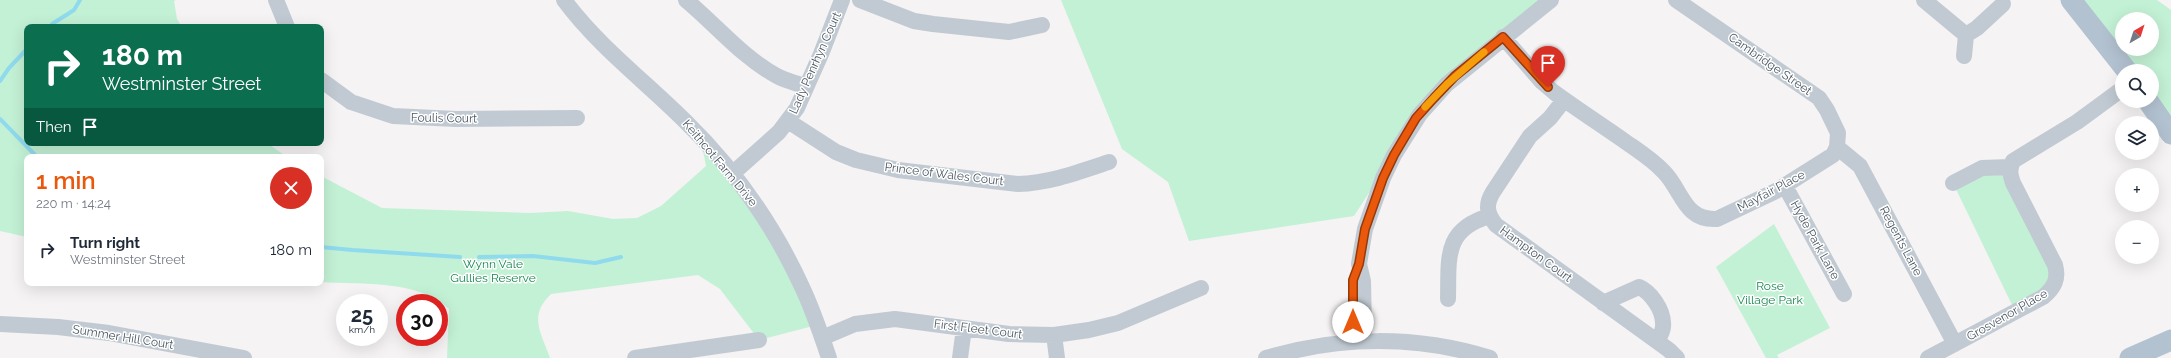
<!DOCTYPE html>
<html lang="en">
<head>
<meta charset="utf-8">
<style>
  body { margin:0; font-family:Raleway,sans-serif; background:#f6f6f7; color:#1f2937; height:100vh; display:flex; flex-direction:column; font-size:15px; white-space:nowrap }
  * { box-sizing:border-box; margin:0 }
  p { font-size:13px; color:#747a83 }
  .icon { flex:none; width:22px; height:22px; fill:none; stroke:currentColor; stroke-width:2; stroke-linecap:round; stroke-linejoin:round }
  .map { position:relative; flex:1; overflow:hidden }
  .sheet { position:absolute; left:24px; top:154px; width:300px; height:132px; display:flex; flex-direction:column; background:#fff; border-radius:8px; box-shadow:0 4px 16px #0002 }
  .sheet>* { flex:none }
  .hud { position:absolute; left:24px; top:24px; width:300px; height:122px; border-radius:8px; box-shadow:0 4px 16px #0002; background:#0b6e4f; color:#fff; overflow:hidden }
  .needle { width:26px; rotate:39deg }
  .fabs { position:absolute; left:2115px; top:12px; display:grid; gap:8px }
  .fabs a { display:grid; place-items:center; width:44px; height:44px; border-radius:50%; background:#fff; box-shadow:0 4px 16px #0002; font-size:20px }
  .speed { position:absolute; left:336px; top:294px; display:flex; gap:8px; font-size:20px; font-weight:700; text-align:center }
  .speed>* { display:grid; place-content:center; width:52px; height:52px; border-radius:50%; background:#fff; box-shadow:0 4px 16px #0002; line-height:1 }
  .speed small { font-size:10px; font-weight:400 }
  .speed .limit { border:6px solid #d22; background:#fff; color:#111 }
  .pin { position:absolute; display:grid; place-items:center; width:34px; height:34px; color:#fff; margin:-41px -17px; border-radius:50% 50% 50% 0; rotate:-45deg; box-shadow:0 0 4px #0007 }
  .pin .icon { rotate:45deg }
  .me { position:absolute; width:44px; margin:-22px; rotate:0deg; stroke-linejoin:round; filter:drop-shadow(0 0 3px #0008) }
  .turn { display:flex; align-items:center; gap:14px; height:84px; padding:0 12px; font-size:18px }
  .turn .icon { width:52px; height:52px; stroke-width:2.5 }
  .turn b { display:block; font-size:28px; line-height:34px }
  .then { display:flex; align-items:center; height:38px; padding:0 12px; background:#0003; gap:8px; font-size:15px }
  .round { display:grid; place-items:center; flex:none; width:42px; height:42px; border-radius:21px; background:#f6f6f7 }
  .headline { display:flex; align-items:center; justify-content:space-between; height:68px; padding:0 12px }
  h1 { font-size:24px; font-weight:600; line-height:30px; color:#ea580c }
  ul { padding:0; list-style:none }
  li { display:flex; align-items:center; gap:12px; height:56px; padding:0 12px }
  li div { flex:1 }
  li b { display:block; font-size:15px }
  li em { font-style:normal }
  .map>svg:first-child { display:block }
  .green { fill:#c3f1d5; fill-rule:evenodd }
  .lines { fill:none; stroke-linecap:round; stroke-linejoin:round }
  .stream { stroke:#90daee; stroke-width:4 }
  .minor { stroke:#c1cad2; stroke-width:16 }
  .major { stroke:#b3c2d1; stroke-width:21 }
  .route-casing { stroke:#983908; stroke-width:10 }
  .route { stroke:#ea580c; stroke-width:7 }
  .slow { stroke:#f59e0b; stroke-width:7 }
  .labels { text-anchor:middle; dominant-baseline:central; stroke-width:3; stroke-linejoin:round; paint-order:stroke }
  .street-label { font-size:12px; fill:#4a5661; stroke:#fff }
  .park-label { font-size:12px; fill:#17864f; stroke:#fff }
</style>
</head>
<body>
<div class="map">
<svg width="2171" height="358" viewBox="0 0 2171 358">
  <rect width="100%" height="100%" fill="#f5f3f3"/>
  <path class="green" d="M 0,0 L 176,0 L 174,1 L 177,19 L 182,27 L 27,27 L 27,143 L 267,143 L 287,157 L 27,157 L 27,237 L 0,231 Z
    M 1061,0 L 1549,0 L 1417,118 L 1354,216 L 1189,241 L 1168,182 L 1122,149 Z
    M 2071,0 L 2157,0 L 2171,10 L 2171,134 L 2152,101 L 2152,71 L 2127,71 ZM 2122,19 L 2152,19 L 2152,49 L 2122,49 Z
    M 700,135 L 742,186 L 817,325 L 759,340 L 720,289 L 698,275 L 551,294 C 528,316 541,332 550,358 L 447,358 L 449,309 C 416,279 363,285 321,282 L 321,176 L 382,208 L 530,213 L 568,211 L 613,219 L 637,218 L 661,206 L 706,166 Z
    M 2010,167 L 2055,282 L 2015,311 L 1953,183 Z
    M 1774,224 L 1830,328 L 1777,355 L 1779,358 L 1766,358 L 1716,267 Z"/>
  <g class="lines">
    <path class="stream" d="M 52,24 L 74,10 L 80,0
      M 0,81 L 9,68 L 27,49
      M 0,119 L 37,157
      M 321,247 L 352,250 L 460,257
      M 479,257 L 533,256 L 595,263 L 621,257"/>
    <path class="minor" d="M 276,0 L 287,27
      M 564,0 C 599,47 645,81 686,122 C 734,169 774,226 802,287 C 813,310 821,334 829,358
      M 686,0 C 716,25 742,57 777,76 C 786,81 797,83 806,87
      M 860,0 L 914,21 L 933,24 L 1009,32 L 1042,25
      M 1924,0 L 1966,35 L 1964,56
      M 1966,35 L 1977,28 L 2003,4
      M 1503,37 L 1542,82 L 1555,93 C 1577,109 1600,124 1623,140 C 1637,150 1652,159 1664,172 C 1682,190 1684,221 1717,219 L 1776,191 L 1833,155 L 1837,147 L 1838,133 L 1827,110 L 1819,98 L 1676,0
      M 321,80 L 351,102 L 393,116 L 456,119 L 577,118
      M 1564,100 L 1550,118 L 1530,136 L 1493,192 C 1485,205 1487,214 1496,225 L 1669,350 L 1677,358
      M 788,121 L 836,152 L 856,160 L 898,170 L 1018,184 C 1050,183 1079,172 1109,162
      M 1837,147 L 1860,166 L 1955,344
      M 732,174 L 779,132 L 797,108 L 821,54 L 842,0
      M 1953,183 L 1982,168 L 2010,167
      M 1785,186 L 1844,294
      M 1448,299 C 1449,259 1443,229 1490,216
      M 1603,303 L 1639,287 C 1651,292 1663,310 1663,323 C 1664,330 1660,336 1657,341
      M 0,324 L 58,327 L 109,333 L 244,358
      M 1054,335 L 1057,358
      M 822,338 L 855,324 L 895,319 L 1009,334 L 1054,335 L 1089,330 L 1118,323 L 1201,288
      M 1359,341 L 1364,330 L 1363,281 L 1359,264 L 1365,229 L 1383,178 L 1394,155 L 1420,114 L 1447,84 L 1551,0
      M 635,358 L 759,340
      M 960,358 L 964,328
      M 1266,358 C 1339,336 1416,335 1490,358
      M 1928,358 L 2043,297 C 2054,288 2059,279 2055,265 L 2013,183 C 2010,174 2009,170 2013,161 L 2077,122 L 2122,89"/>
    <path class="major" d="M 2071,0 L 2127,71
      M 2148,101 L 2171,134
      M 2130,358 L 2171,340"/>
  </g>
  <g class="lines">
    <defs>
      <path id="route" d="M 1353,322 L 1353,280 L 1359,264 L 1365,229 L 1383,178 L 1394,155 L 1416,118 L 1434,98 L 1455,76 L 1503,37 L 1548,87"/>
    </defs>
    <use href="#route" class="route-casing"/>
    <use href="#route" class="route"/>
    <path class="slow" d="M 1425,107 L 1447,84 L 1484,52"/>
  </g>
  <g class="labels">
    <g class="street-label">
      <text transform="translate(815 63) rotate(-66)">Lady Penrhyn Court</text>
      <text transform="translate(1770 64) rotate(35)">Cambridge Street</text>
      <text transform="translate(444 118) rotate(1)">Foulis Court</text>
      <text transform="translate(720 163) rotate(50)">Keithcot Farm Drive</text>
      <text transform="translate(944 174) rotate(7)">Prince of Wales Court</text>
      <text transform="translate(1771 191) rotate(-28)">Mayfair Place</text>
      <text transform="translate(1815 240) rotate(61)">Hyde Park Lane</text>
      <text transform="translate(1901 241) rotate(62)">Regents Lane</text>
      <text transform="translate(1536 254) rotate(36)">Hampton Court</text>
      <text transform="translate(2007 315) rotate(-30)">Grosvenor Place</text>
      <text transform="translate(978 329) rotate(7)">First Fleet Court</text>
      <text transform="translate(123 337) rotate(9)">Summer Hill Court</text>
    </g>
    <g class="park-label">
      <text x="493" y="264">Wynn Vale<tspan x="493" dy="14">Gullies Reserve</tspan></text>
      <text x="1770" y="286">Rose<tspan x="1770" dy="14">Village Park</tspan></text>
    </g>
  </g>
</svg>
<div class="fabs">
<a><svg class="needle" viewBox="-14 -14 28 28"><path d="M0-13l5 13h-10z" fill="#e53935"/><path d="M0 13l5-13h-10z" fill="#747a83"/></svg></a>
<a><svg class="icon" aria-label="search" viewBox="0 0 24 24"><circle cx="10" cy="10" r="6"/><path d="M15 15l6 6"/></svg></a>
<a><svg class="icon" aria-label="layers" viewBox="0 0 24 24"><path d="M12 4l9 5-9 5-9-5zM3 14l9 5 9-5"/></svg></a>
<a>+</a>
<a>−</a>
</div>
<div class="speed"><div>25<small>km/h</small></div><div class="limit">30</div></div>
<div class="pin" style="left:1548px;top:87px;background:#d93025"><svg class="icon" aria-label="arrive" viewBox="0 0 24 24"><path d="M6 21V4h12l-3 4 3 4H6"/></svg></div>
<svg class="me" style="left:1353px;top:322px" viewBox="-20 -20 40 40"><circle r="19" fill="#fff"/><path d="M0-13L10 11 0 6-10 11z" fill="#ea580c"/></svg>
<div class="hud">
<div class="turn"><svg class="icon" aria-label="right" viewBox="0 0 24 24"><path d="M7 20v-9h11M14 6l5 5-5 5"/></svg><div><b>180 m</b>Westminster Street</div></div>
<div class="then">Then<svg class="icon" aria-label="arrive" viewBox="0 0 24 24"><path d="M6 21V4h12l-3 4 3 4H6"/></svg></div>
</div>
<section class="sheet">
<div class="headline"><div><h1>1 min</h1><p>220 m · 14:24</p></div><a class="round" style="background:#d93025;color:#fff"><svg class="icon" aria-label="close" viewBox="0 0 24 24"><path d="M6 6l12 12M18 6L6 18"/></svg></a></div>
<ul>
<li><svg class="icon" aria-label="right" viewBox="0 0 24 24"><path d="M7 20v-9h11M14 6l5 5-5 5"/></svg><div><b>Turn right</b><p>Westminster Street</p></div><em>180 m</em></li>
</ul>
</section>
</div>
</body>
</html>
